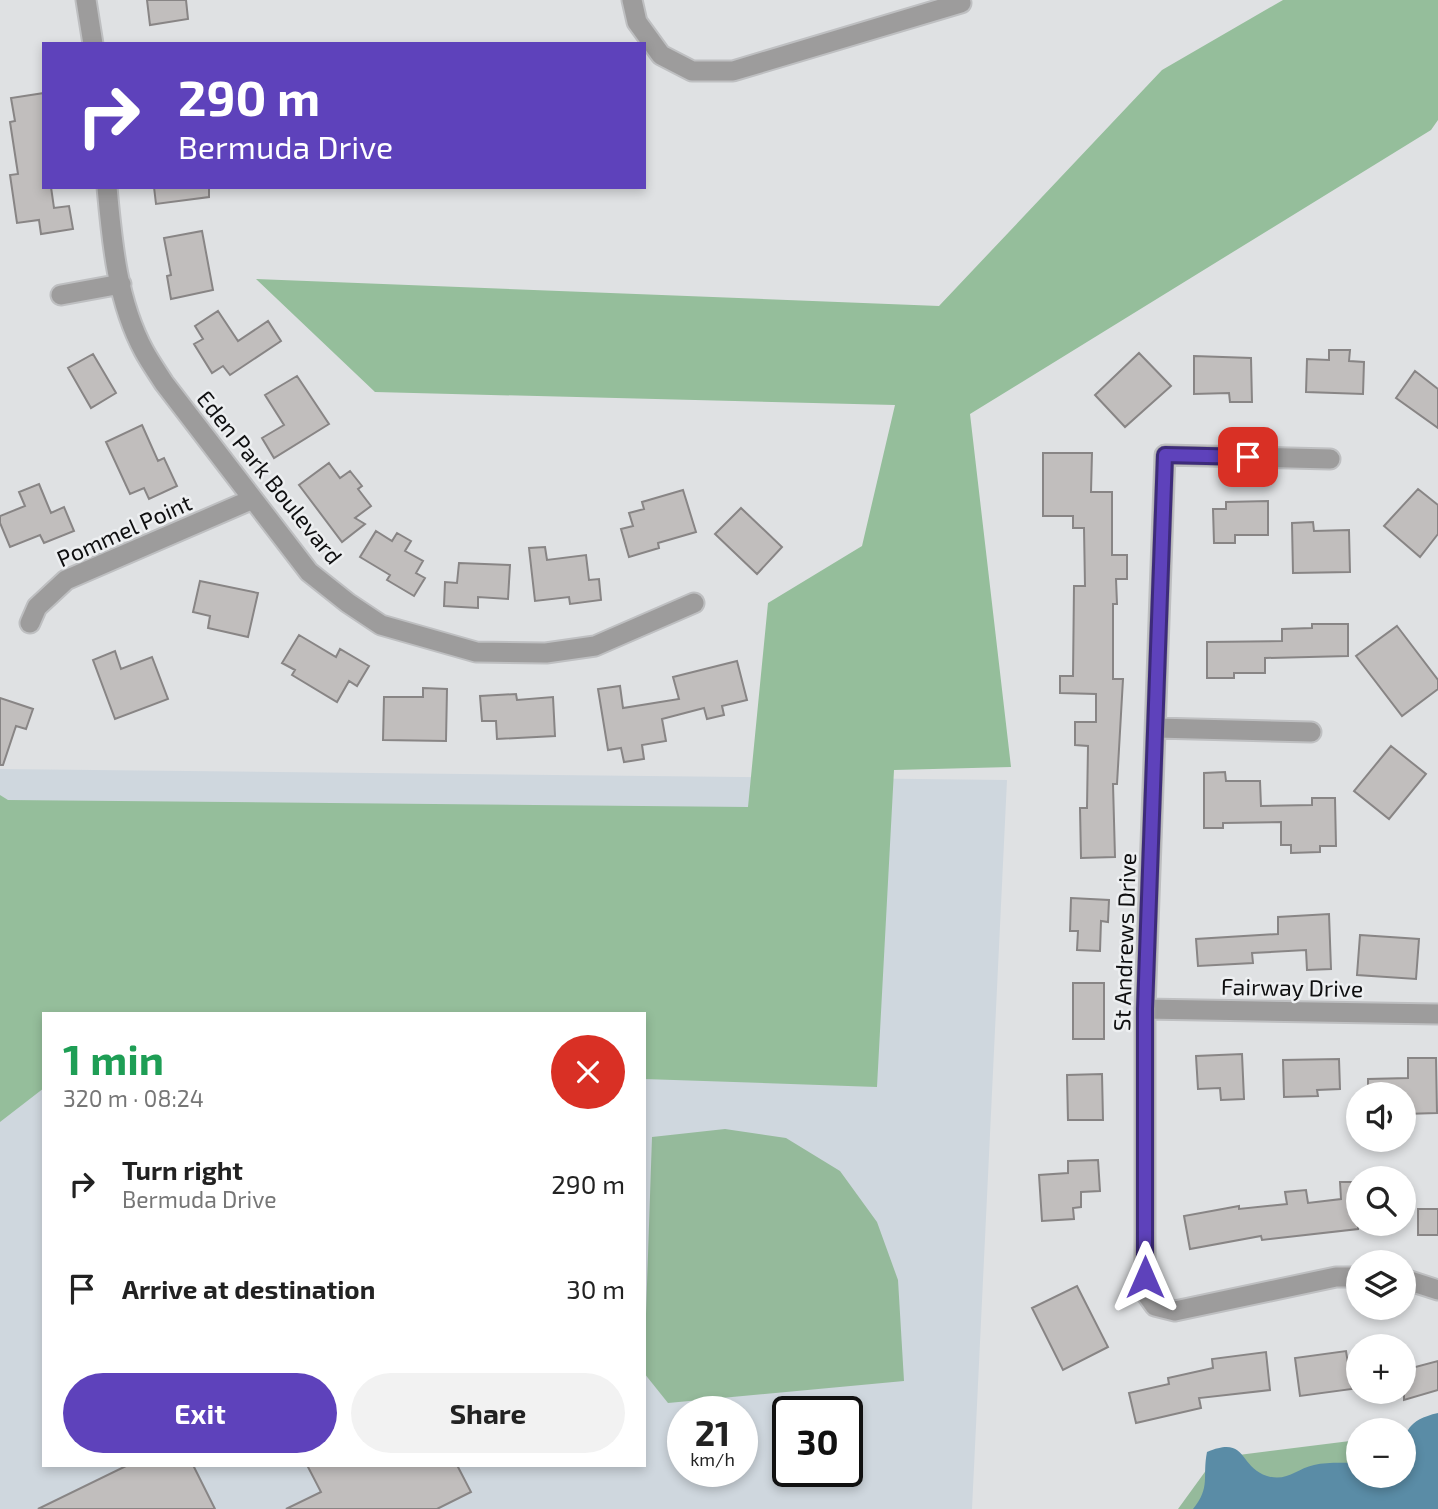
<!DOCTYPE html>
<html lang="en">
<head>
<meta charset="utf-8">
<style>
  body { margin:0; font-family:"Exo 2",sans-serif; background:#f2f2f2; color:#222; height:100vh; display:flex; flex-direction:column; font-size:26px; white-space:nowrap }
  * { box-sizing:border-box; margin:0 }
  p { font-size:23px; color:#767676 }
  .icon { flex:none; width:38px; height:38px; fill:none; stroke:currentColor; stroke-width:2; stroke-linecap:round; stroke-linejoin:round }
  .map { position:relative; flex:1; overflow:hidden }
  .details { position:absolute; left:42px; top:1012px; width:604px; height:455px; display:flex; flex-direction:column; background:#fff; border-radius:0px; box-shadow:0 4px 10px #0003 }
  .details>* { flex:none }
  .banner { position:absolute; left:42px; top:42px; width:604px; height:147px; border-radius:0px; box-shadow:0 4px 10px #0003; background:#5e42bb; color:#fff; overflow:hidden }
  .fabs { position:absolute; left:1346px; top:1082px; display:grid; gap:14px }
  .fabs a { display:grid; place-items:center; width:70px; height:70px; border-radius:50%; background:#fff; box-shadow:0 4px 10px #0003; font-size:35px }
  .speed { position:absolute; left:667px; top:1396px; display:flex; gap:14px; font-size:35px; font-weight:700; text-align:center }
  .speed>* { display:grid; place-content:center; width:91px; height:91px; border-radius:50%; background:#fff; box-shadow:0 4px 10px #0003; line-height:1 }
  .speed small { font-size:18px; font-weight:400 }
  .speed .limit { border:4px solid #111; border-radius:10px; background:#fff; color:#111 }
  .pin { position:absolute; display:grid; place-items:center; width:60px; height:60px; color:#fff; margin:-30px; border-radius:14px; box-shadow:0 4px 10px #0006 }
  .me { position:absolute; width:77px; margin:-38px; rotate:0deg; stroke-linejoin:round; filter:drop-shadow(0 0 5px #0008) }
  .turn { display:flex; align-items:center; gap:24px; height:147px; padding:0 21px; font-size:32px }
  .turn .icon { width:91px; height:91px; stroke-width:2.5 }
  .turn b { display:block; font-size:49px; line-height:60px }
  .round { display:grid; place-items:center; flex:none; width:74px; height:74px; border-radius:37px; background:#f2f2f2 }
  .overview { display:flex; align-items:center; justify-content:space-between; height:119px; padding:0 21px }
  h1 { font-size:42px; font-weight:700; line-height:52px; color:#1e9e55 }
  .action { display:flex; gap:14px; margin-top:auto; padding:14px 21px }
  .action a { flex:1; height:80px; border-radius:42px; background:#5e42bb; color:#fff; font-size:28px; font-weight:700; line-height:80px; text-align:center }
  .action a+a { background:#f2f2f2; color:#222 }
  ul { padding:0; list-style:none }
  li { display:flex; align-items:center; gap:21px; height:105px; padding:0 21px }
  li div { flex:1 }
  li b { display:block; font-size:26px }
  li em { font-style:normal }
  .map>svg:first-child { display:block }
  .built { fill:#cfd7de; fill-rule:evenodd }
  .green { fill:#95ba9b }
  .forest { fill:#95be9b }
  .water { fill:#5a8ca6 }
  .building { fill:#c1bebd; stroke:#888585; stroke-width:2 }
  .lines { fill:none; stroke-linecap:round; stroke-linejoin:round }
  .street-casing { stroke:#bebfc1; stroke-width:23 }
  .street { stroke:#9d9c9c; stroke-width:19 }
  .route-casing { stroke:#3d2b7a; stroke-width:18 }
  .route { stroke:#5e42bb; stroke-width:12 }
  .labels { text-anchor:middle; dominant-baseline:central; stroke-width:5; stroke-linejoin:round; paint-order:stroke }
  .street-label { font-size:23px; fill:#0f0f10; stroke:#edeff1 }
</style>
</head>
<body>
<div class="map">
<svg width="1438" height="1509" viewBox="0 0 1438 1509">
  <rect width="100%" height="100%" fill="#dfe1e3"/>
  <path class="built" d="M 0,769 L 1007,780 L 972,1509 L 0,1509 ZM 44,1013 L 644,1013 L 644,1465 L 44,1465 ZM 682,1412 L 742,1412 L 742,1472 L 682,1472 ZM 788,1412 L 847,1412 L 847,1472 L 788,1472 Z"/>
  <path class="green" d="M 725,1129 L 786,1138 L 840,1171 L 877,1222 L 898,1280 L 904,1381 L 668,1403 L 644,1373 L 652,1137 Z
    M 1358,1440 L 1358,1475 L 1404,1475 L 1438,1509 L 1178,1509 L 1215,1458 Z"/>
  <path class="forest" d="M 1283,0 L 1438,0 L 1438,120 L 1431,130 L 970,414 L 1011,767 L 894,770 L 877,1087 L 644,1079 L 644,1013 L 44,1013 L 44,1088 L 0,1122 L 0,795 L 8,800 L 748,807 L 768,603 L 862,546 L 895,405 L 375,392 L 256,279 L 939,306 L 1162,70 Z"/>
  <path class="water" d="M 1438,1413 L 1438,1509 L 1193,1509 C 1211,1487 1202,1477 1207,1452 C 1248,1435 1238,1467 1267,1476 C 1287,1482 1296,1469 1314,1465 C 1327,1462 1344,1463 1358,1463 L 1358,1475 L 1404,1475 C 1404,1441 1398,1422 1438,1413 Z"/>
  <path class="building" d="M 147,0 L 186,0 L 188,19 L 150,25 Z
    M 44,93 L 44,187 L 51,187 L 54,208 L 69,206 L 73,229 L 41,234 L 39,220 L 17,223 L 10,175 L 18,174 L 10,122 L 15,121 L 11,98 Z
    M 154,187 L 209,187 L 209,197 L 156,204 Z
    M 202,231 L 213,290 L 171,299 L 167,276 L 171,275 L 164,238 Z
    M 218,311 L 238,341 L 268,321 L 281,341 L 230,375 L 223,366 L 212,373 L 194,344 L 203,339 L 195,326 Z
    M 1329,350 L 1350,350 L 1349,361 L 1364,362 L 1363,394 L 1306,392 L 1307,359 L 1329,360 Z
    M 1139,353 L 1171,386 L 1125,427 L 1095,395 Z
    M 93,354 L 116,393 L 91,408 L 68,368 Z
    M 1194,356 L 1251,358 L 1252,402 L 1230,402 L 1229,393 L 1194,394 Z
    M 1415,371 L 1438,389 L 1438,428 L 1396,398 Z
    M 297,376 L 329,424 L 274,458 L 262,438 L 284,425 L 265,395 Z
    M 142,425 L 158,461 L 164,458 L 177,486 L 149,499 L 144,488 L 130,494 L 106,442 Z
    M 1043,453 L 1092,453 L 1091,492 L 1112,492 L 1112,555 L 1127,555 L 1127,579 L 1116,579 L 1117,604 L 1113,604 L 1113,679 L 1123,679 L 1117,784 L 1113,784 L 1115,857 L 1081,858 L 1080,808 L 1087,808 L 1088,746 L 1075,745 L 1075,722 L 1096,722 L 1096,694 L 1060,693 L 1060,676 L 1073,676 L 1074,586 L 1085,586 L 1084,528 L 1073,528 L 1073,516 L 1043,516 Z
    M 329,463 L 340,478 L 350,471 L 362,486 L 358,489 L 371,506 L 355,518 L 365,524 L 342,542 L 299,485 Z
    M 39,484 L 51,513 L 64,507 L 74,531 L 44,543 L 40,535 L 10,547 L 0,523 L 0,516 L 25,506 L 19,492 Z
    M 1418,489 L 1438,505 L 1438,534 L 1420,557 L 1384,526 Z
    M 683,490 L 696,532 L 658,543 L 659,548 L 629,557 L 621,529 L 633,526 L 629,513 L 644,509 L 642,502 Z
    M 1268,501 L 1268,535 L 1235,535 L 1235,543 L 1214,543 L 1213,509 L 1226,509 L 1226,502 Z
    M 741,508 L 782,547 L 757,574 L 715,534 Z
    M 1313,522 L 1314,531 L 1349,530 L 1350,572 L 1293,573 L 1292,523 Z
    M 376,531 L 392,541 L 397,533 L 411,541 L 405,551 L 423,561 L 416,573 L 425,578 L 414,596 L 387,580 L 390,575 L 360,557 Z
    M 545,547 L 547,560 L 586,555 L 589,580 L 599,579 L 601,600 L 570,604 L 569,597 L 535,601 L 529,548 Z
    M 459,563 L 510,565 L 508,599 L 478,597 L 478,608 L 444,606 L 445,582 L 457,583 Z
    M 200,581 L 258,593 L 248,637 L 208,628 L 210,616 L 193,612 Z
    M 1312,624 L 1348,624 L 1348,656 L 1265,658 L 1265,673 L 1234,673 L 1234,678 L 1207,678 L 1207,642 L 1282,641 L 1282,629 L 1312,628 Z
    M 1397,626 L 1438,680 L 1438,689 L 1402,716 L 1356,656 Z
    M 299,635 L 336,657 L 340,649 L 369,666 L 357,686 L 349,681 L 337,702 L 292,675 L 295,670 L 282,663 Z
    M 115,651 L 121,669 L 152,657 L 168,699 L 115,719 L 93,660 Z
    M 737,661 L 747,700 L 722,706 L 724,715 L 707,719 L 704,708 L 662,719 L 666,741 L 642,745 L 644,759 L 624,762 L 621,748 L 608,750 L 598,689 L 620,686 L 623,708 L 679,699 L 673,677 Z
    M 423,688 L 447,689 L 446,741 L 383,740 L 384,697 L 423,697 Z
    M 516,694 L 517,700 L 553,697 L 555,736 L 497,739 L 496,721 L 482,721 L 480,696 Z
    M 0,698 L 33,709 L 26,729 L 16,726 L 3,765 L 0,765 Z
    M 1391,746 L 1426,774 L 1389,819 L 1354,791 Z
    M 1225,772 L 1226,781 L 1260,781 L 1261,806 L 1312,805 L 1312,798 L 1335,798 L 1336,846 L 1320,846 L 1320,852 L 1291,853 L 1291,845 L 1281,845 L 1281,822 L 1223,823 L 1223,828 L 1204,828 L 1204,773 Z
    M 1071,898 L 1109,900 L 1108,922 L 1101,921 L 1100,951 L 1077,950 L 1078,931 L 1070,931 Z
    M 1329,914 L 1331,969 L 1307,970 L 1306,950 L 1252,953 L 1253,963 L 1198,966 L 1196,939 L 1278,934 L 1278,917 Z
    M 1360,935 L 1419,939 L 1416,979 L 1357,975 Z
    M 1073,983 L 1104,983 L 1104,1039 L 1073,1039 Z
    M 1242,1054 L 1244,1099 L 1221,1100 L 1220,1088 L 1198,1089 L 1196,1056 Z
    M 1408,1058 L 1436,1058 L 1437,1113 L 1404,1114 L 1404,1094 L 1368,1094 L 1368,1079 L 1408,1078 Z
    M 1339,1059 L 1340,1089 L 1317,1090 L 1318,1096 L 1284,1097 L 1283,1060 Z
    M 1102,1074 L 1103,1120 L 1068,1120 L 1067,1075 Z
    M 1098,1160 L 1100,1191 L 1081,1192 L 1081,1207 L 1073,1208 L 1074,1219 L 1042,1221 L 1039,1175 L 1068,1173 L 1068,1161 Z
    M 1340,1182 L 1358,1182 L 1358,1229 L 1262,1240 L 1261,1236 L 1190,1249 L 1184,1216 L 1239,1206 L 1239,1209 L 1287,1204 L 1285,1192 L 1306,1190 L 1308,1203 L 1341,1199 Z
    M 1418,1209 L 1438,1209 L 1438,1235 L 1418,1235 Z
    M 1077,1286 L 1108,1347 L 1063,1370 L 1032,1308 Z
    M 1346,1351 L 1352,1389 L 1300,1396 L 1295,1358 Z
    M 1266,1352 L 1270,1390 L 1199,1398 L 1201,1408 L 1136,1423 L 1129,1393 L 1169,1384 L 1168,1378 L 1213,1368 L 1212,1359 Z
    M 1438,1361 L 1438,1390 L 1404,1400 L 1404,1370 Z
    M 128,1465 L 193,1465 L 215,1509 L 38,1509 Z
    M 307,1465 L 457,1465 L 471,1492 L 437,1509 L 286,1509 L 321,1492 Z"/>
  <g class="lines">
    <defs>
      <path id="street" d="M 86,0 L 93,44
        M 632,0 L 637,22 L 661,55 L 692,71 L 733,71 L 961,3
        M 107,187 C 112,242 117,301 144,351 C 150,362 157,372 164,383 L 309,572 L 348,603 L 381,625 L 476,652 L 546,653 L 595,646 L 694,603
        M 61,295 L 121,284
        M 1330,459 L 1165,455 L 1145,1009 L 1145,1292 L 1155,1306 L 1175,1311 L 1336,1277 L 1358,1277
        M 30,623 L 37,607 L 66,580 L 253,499
        M 1156,728 L 1311,732
        M 1145,1009 L 1438,1014
        M 1404,1279 L 1438,1290"/>
    </defs>
    <use href="#street" class="street-casing"/>
    <use href="#street" class="street"/>
  </g>
  <g class="lines">
    <defs>
      <path id="route" d="M 1145,1277 L 1145,1009 L 1165,455 L 1248,457"/>
    </defs>
    <use href="#route" class="route-casing"/>
    <use href="#route" class="route"/>
  </g>
  <g class="labels">
    <g class="street-label">
      <text transform="translate(270 477) rotate(51)">Eden Park Boulevard</text>
      <text transform="translate(124 530) rotate(-24)">Pommel Point</text>
      <text transform="translate(1124 942) rotate(-88)">St Andrews Drive</text>
      <text transform="translate(1292 987) rotate(1)">Fairway Drive</text>
    </g>
  </g>
</svg>
<div class="fabs">
<a><svg class="icon" aria-label="sound" viewBox="0 0 24 24"><path d="M4 9h4l5-4v14l-5-4H4zM17 9q2 3 0 6"/></svg></a>
<a><svg class="icon" aria-label="search" viewBox="0 0 24 24"><circle cx="10" cy="10" r="6"/><path d="M15 15l6 6"/></svg></a>
<a><svg class="icon" aria-label="layers" viewBox="0 0 24 24"><path d="M12 4l9 5-9 5-9-5zM3 14l9 5 9-5"/></svg></a>
<a>+</a>
<a>−</a>
</div>
<div class="speed"><div>21<small>km/h</small></div><div class="limit">30</div></div>
<div class="pin" style="left:1248px;top:457px;background:#d93025"><svg class="icon" aria-label="arrive" viewBox="0 0 24 24"><path d="M6 21V4h12l-3 4 3 4H6"/></svg></div>
<svg class="me" style="left:1145px;top:1277px" viewBox="-20 -20 40 40"><path d="M0-17L14 15 0 8-14 15z" fill="#5e42bb" stroke="#fff" stroke-width="4"/></svg>
<div class="banner">
<div class="turn"><svg class="icon" aria-label="right" viewBox="0 0 24 24"><path d="M7 20v-9h11M14 6l5 5-5 5"/></svg><div><b>290 m</b>Bermuda Drive</div></div>
</div>
<section class="details">
<div class="overview"><div><h1>1 min</h1><p>320 m · 08:24</p></div><a class="round" style="background:#d93025;color:#fff"><svg class="icon" aria-label="close" viewBox="0 0 24 24"><path d="M6 6l12 12M18 6L6 18"/></svg></a></div>
<ul>
<li><svg class="icon" aria-label="right" viewBox="0 0 24 24"><path d="M7 20v-9h11M14 6l5 5-5 5"/></svg><div><b>Turn right</b><p>Bermuda Drive</p></div><em>290 m</em></li>
<li><svg class="icon" aria-label="arrive" viewBox="0 0 24 24"><path d="M6 21V4h12l-3 4 3 4H6"/></svg><div><b>Arrive at destination</b></div><em>30 m</em></li>
</ul>
<div class="action"><a>Exit</a><a>Share</a></div>
</section>
</div>
</body>
</html>
